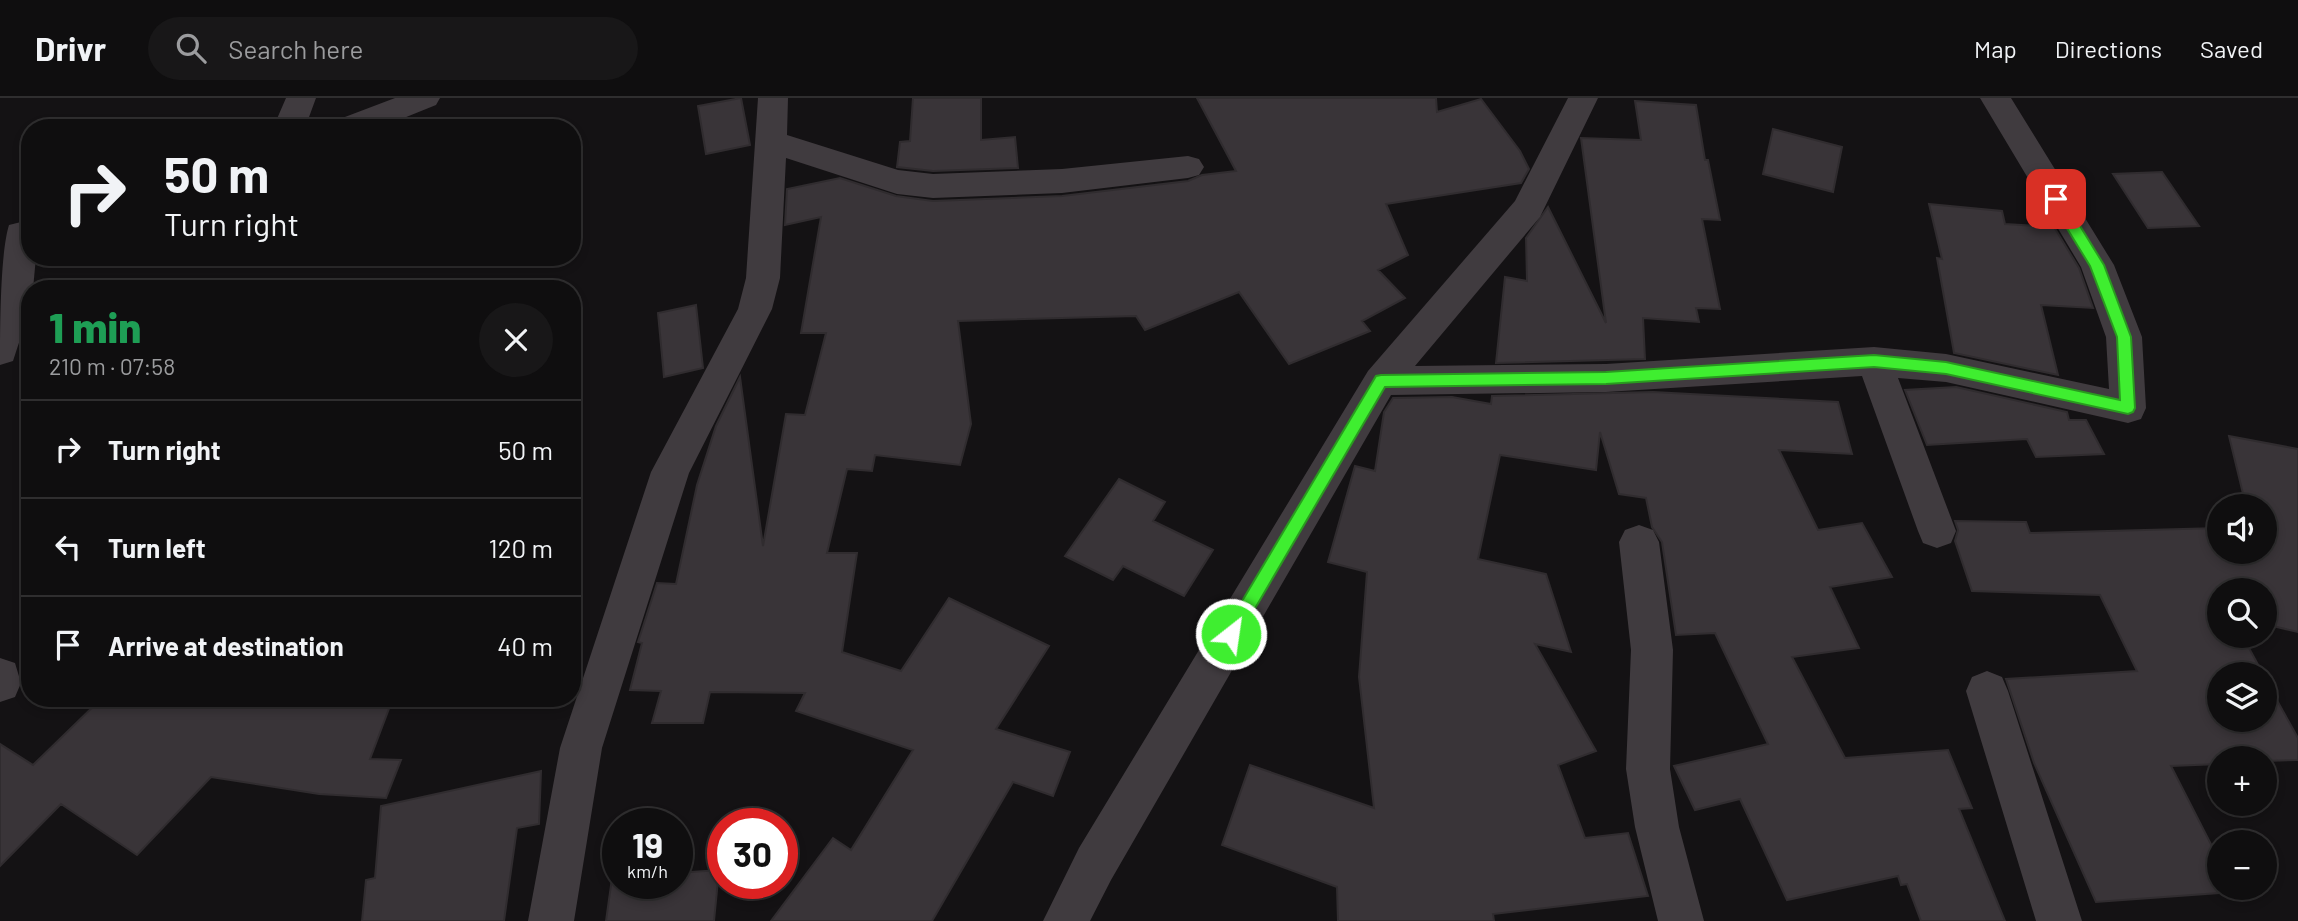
<!DOCTYPE html>
<html lang="en">
<head>
<meta charset="utf-8">
<style>
  body { margin:0; font-family:Barlow,sans-serif; background:#181718; color:#f1f3f6; height:100vh; display:flex; flex-direction:column; font-size:26px; white-space:nowrap }
  * { box-sizing:border-box; margin:0 }
  p { font-size:23px; color:#9b9c9e }
  .icon { flex:none; width:38px; height:38px; fill:none; stroke:currentColor; stroke-width:2; stroke-linecap:round; stroke-linejoin:round }
  .map { position:relative; flex:1; overflow:hidden }
  .details { position:absolute; left:21px; top:182px; width:560px; height:427px; display:flex; flex-direction:column; background:#0f0e0f; border-radius:28px; box-shadow:0 4px 10px #0003,0 0 0 2px #2f2e2f }
  .details>* { flex:none }
  .top-card { position:absolute; left:21px; top:21px; width:560px; height:147px; border-radius:28px; box-shadow:0 4px 10px #0003,0 0 0 2px #2f2e2f; background:#0f0e0f; color:#f1f3f6; overflow:hidden }
  .buttons { position:absolute; left:2207px; top:396px; display:grid; gap:14px }
  .buttons a { display:grid; place-items:center; width:70px; height:70px; border-radius:50%; background:#0f0e0f; box-shadow:0 4px 10px #0003,0 0 0 2px #2f2e2f; font-size:35px }
  .speed { position:absolute; left:602px; top:710px; display:flex; gap:14px; font-size:35px; font-weight:700; text-align:center }
  .speed>* { display:grid; place-content:center; width:91px; height:91px; border-radius:50%; background:#0f0e0f; box-shadow:0 4px 10px #0003,0 0 0 2px #2f2e2f; line-height:1 }
  .speed small { font-size:18px; font-weight:400 }
  .speed .limit { border:10px solid #d22; background:#fff; color:#111 }
  .pin { position:absolute; display:grid; place-items:center; width:60px; height:60px; color:#fff; margin:-30px; border-radius:14px; box-shadow:0 4px 10px #0006 }
  .me { position:absolute; width:77px; margin:-38px; rotate:30deg; stroke-linejoin:round; filter:drop-shadow(0 0 5px #0008) }
  .turn { display:flex; align-items:center; gap:24px; height:147px; padding:0 28px; font-size:32px }
  .turn .icon { width:91px; height:91px; stroke-width:2.5 }
  .turn b { display:block; font-size:49px; line-height:60px }
  .round { display:grid; place-items:center; flex:none; width:74px; height:74px; border-radius:37px; background:#181718 }
  .overview { display:flex; align-items:center; justify-content:space-between; height:119px; padding:0 28px }
  h1 { font-size:42px; font-weight:800; line-height:52px; color:#1e9e55 }
  ul { padding:0; list-style:none }
  li { display:flex; align-items:center; gap:21px; height:98px; padding:0 28px; border-top:2px solid #2f2e2f }
  li div { flex:1 }
  li b { display:block; font-size:26px }
  li em { font-style:normal }
  header { display:flex; align-items:center; gap:42px; box-sizing:border-box; height:98px; padding:0 35px; background:#0f0e0f; border-bottom:2px solid #2f2e2f }
  header strong { font-size:33px }
  nav { display:flex; gap:38px; margin-inline-start:auto; font-size:24px }
  .search { width:490px; height:63px; background:#181718; display:flex; align-items:center; gap:18px; box-sizing:border-box; padding:0 24px; border-radius:38px; color:#9b9c9e; font-size:26px }
  .map>svg:first-child { display:block }
  .building { fill:#393438; stroke:#302c2f; stroke-width:2 }
  .lines { fill:none; stroke-linecap:round; stroke-linejoin:round }
  .minor { fill:#403b3f; fill-rule:evenodd }
  .route { fill:#3fee30; stroke:#299b1f; stroke-width:2 }
</style>
</head>
<body>
<header>
<strong>Drivr</strong>
<div class="search"><svg class="icon" aria-label="search" viewBox="0 0 24 24"><circle cx="10" cy="10" r="6"/><path d="M15 15l6 6"/></svg>Search here</div>
<nav><a>Map</a><a>Directions</a><a>Saved</a></nav>
</header>
<div class="map">
<svg width="2298" height="823" viewBox="0 0 2298 823">
  <rect width="100%" height="100%" fill="#141214"/>
  <path class="building" d="M 741,0 L 750,47 L 706,56 L 698,8 Z
    M 913,0 L 981,0 L 981,42 L 1015,39 L 1018,70 L 933,73 L 897,69 L 900,44 L 910,43 Z
    M 1197,0 L 1436,0 L 1437,14 L 1481,1 L 1520,53 L 1529,71 L 1521,85 L 1386,106 L 1408,157 L 1378,172 L 1405,200 L 1362,223 L 1370,233 L 1289,266 L 1239,194 L 1145,232 L 1136,218 L 958,223 L 971,326 L 960,367 L 875,357 L 872,373 L 847,371 L 827,455 L 857,455 L 842,554 L 901,573 L 949,500 L 1049,548 L 996,631 L 1070,654 L 1053,698 L 1013,684 L 932,823 L 771,823 L 833,740 L 851,752 L 913,652 L 796,613 L 805,595 L 710,594 L 703,625 L 652,625 L 661,593 L 630,592 L 642,545 L 638,544 L 657,485 L 676,486 L 697,387 L 716,328 L 740,279 L 763,448 L 786,316 L 805,317 L 826,235 L 801,235 L 821,119 L 785,127 L 787,91 L 840,80 L 896,98 L 933,103 L 1062,98 L 1188,83 L 1202,77 L 1236,73 Z
    M 1635,3 L 1696,7 L 1705,62 L 1708,62 L 1720,122 L 1702,121 L 1720,211 L 1696,210 L 1699,224 L 1643,220 L 1645,261 L 1496,265 L 1505,179 L 1527,183 L 1526,140 L 1548,109 L 1606,225 L 1581,40 L 1641,42 Z
    M 1773,31 L 1842,49 L 1833,94 L 1763,76 Z
    M 2162,74 L 2199,128 L 2148,130 L 2113,76 Z
    M 1929,106 L 2002,113 L 2005,126 L 2054,129 L 2079,170 L 2093,210 L 2041,207 L 2058,277 L 1954,255 L 1937,160 L 1942,161 Z
    M 696,207 L 703,270 L 664,279 L 658,215 Z
    M 1956,289 L 2067,314 L 2069,322 L 2086,322 L 2104,356 L 2036,359 L 2027,341 L 1927,347 L 1905,292 Z
    M 1653,294 L 1838,304 L 1852,356 L 1779,352 L 1818,432 L 1862,425 L 1892,479 L 1830,489 L 1859,550 L 1792,559 L 1845,660 L 1948,652 L 1972,710 L 1959,711 L 2005,823 L 1921,823 L 1907,786 L 1901,787 L 1898,778 L 1787,802 L 1740,701 L 1695,712 L 1674,668 L 1768,646 L 1715,535 L 1676,537 L 1662,444 L 1652,429 L 1646,400 L 1619,396 L 1600,334 L 1596,372 L 1500,357 L 1478,461 L 1546,476 L 1571,554 L 1535,546 L 1596,653 L 1558,667 L 1585,740 L 1628,735 L 1648,798 L 1493,816 L 1494,823 L 1338,823 L 1337,789 L 1222,747 L 1250,667 L 1374,710 L 1359,579 L 1367,474 L 1328,464 L 1355,368 L 1375,373 L 1384,314 L 1393,300 L 1452,299 L 1491,306 L 1492,298 Z
    M 2229,338 L 2298,351 L 2298,534 L 2264,526 L 2264,492 L 2219,492 L 2219,537 L 2242,537 L 2263,576 L 2219,576 L 2219,621 L 2264,621 L 2264,579 L 2298,640 L 2298,662 L 2264,663 L 2264,660 L 2219,660 L 2219,666 L 2171,668 L 2219,762 L 2219,795 L 2096,804 L 2034,665 L 2006,581 L 2137,573 L 2100,497 L 1972,493 L 1955,443 L 1958,432 L 1955,423 L 2026,424 L 2030,435 L 2219,430 L 2219,453 L 2264,453 L 2264,408 L 2246,408 Z
    M 1119,381 L 1165,404 L 1153,423 L 1213,452 L 1184,498 L 1123,468 L 1113,482 L 1065,458 Z
    M 102,600 L 393,600 L 370,661 L 401,662 L 386,700 L 319,696 L 211,679 L 137,757 L 61,706 L 0,768 L 0,646 L 33,667 Z
    M 541,673 L 539,726 L 517,730 L 504,823 L 362,823 L 366,782 L 375,780 L 381,708 Z
    M 719,772 L 714,823 L 606,823 L 612,780 L 618,780 L 618,786 L 677,786 L 677,775 Z"/>
  <g class="lines">
    <path class="minor" d="M 286,0 L 316,0 L 305,30 L 273,30 Z
      M 395,0 L 440,0 L 436,7 L 379,30 L 332,30 L 337,22 Z
      M 758,0 L 788,0 L 787,37 L 898,72 L 933,76 L 1062,71 L 1188,58 L 1199,61 L 1204,69 L 1199,77 L 1188,80 L 1062,95 L 933,100 L 897,96 L 786,60 L 780,180 L 772,211 L 689,375 L 602,650 L 574,823 L 528,823 L 560,650 L 651,374 L 738,211 L 746,180 Z
      M 1568,0 L 1598,0 L 1540,119 L 1415,268 L 1606,266 L 1874,249 L 1946,256 L 2109,291 L 2106,239 L 2081,169 L 1980,0 L 2011,0 L 2114,167 L 2142,239 L 2146,310 L 2141,321 L 2128,325 L 1946,284 L 1898,280 L 1956,433 L 1951,445 L 1937,450 L 1923,445 L 1918,433 L 1862,278 L 1606,294 L 1391,297 L 1111,782 L 1090,823 L 1043,823 L 1079,750 L 1368,273 L 1515,103 Z
      M 21,124 L 30,126 L 30,159 L 36,159 L 33,191 L 30,191 L 30,211 L 13,263 L 0,267 C 0,232 0,156 9,127 Z
      M 1639,427 L 1653,432 L 1659,444 L 1673,552 L 1670,671 L 1679,729 L 1704,823 L 1658,823 L 1635,729 L 1626,671 L 1631,552 L 1619,444 L 1625,432 Z
      M 0,560 L 15,565 L 21,585 L 15,599 L 0,604 Z
      M 1987,573 L 2002,579 L 2008,593 L 2082,823 L 2036,823 L 1966,593 L 1972,579 Z"/>
  </g>
  <path class="route" d="M 2056,96 L 2061,97 L 2104,167 L 2131,239 L 2135,310 L 2133,314 L 2128,316 L 1946,276 L 1874,269 L 1606,286 L 1385,289 L 1237,541 L 1231,543 L 1226,541 L 1223,536 L 1226,530 L 1376,278 L 1381,277 L 1606,274 L 1874,257 L 1946,264 L 2120,302 L 2117,239 L 2090,168 L 2049,101 Z"/>
</svg>
<div class="buttons">
<a><svg class="icon" aria-label="sound" viewBox="0 0 24 24"><path d="M4 9h4l5-4v14l-5-4H4zM17 9q2 3 0 6"/></svg></a>
<a><svg class="icon" aria-label="search" viewBox="0 0 24 24"><circle cx="10" cy="10" r="6"/><path d="M15 15l6 6"/></svg></a>
<a><svg class="icon" aria-label="layers" viewBox="0 0 24 24"><path d="M12 4l9 5-9 5-9-5zM3 14l9 5 9-5"/></svg></a>
<a>+</a>
<a>−</a>
</div>
<div class="speed"><div>19<small>km/h</small></div><div class="limit">30</div></div>
<div class="pin" style="left:2056px;top:101px;background:#d93025"><svg class="icon" aria-label="arrive" viewBox="0 0 24 24"><path d="M6 21V4h12l-3 4 3 4H6"/></svg></div>
<svg class="me" style="left:1231px;top:536px" viewBox="-20 -20 40 40"><circle r="17" fill="#3fee30" stroke="#fff" stroke-width="3"/><path d="M0-11L8 9 0 5-8 9z" fill="#fff"/></svg>
<div class="top-card">
<div class="turn"><svg class="icon" aria-label="right" viewBox="0 0 24 24"><path d="M7 20v-9h11M14 6l5 5-5 5"/></svg><div><b>50 m</b>Turn right</div></div>
</div>
<section class="details">
<div class="overview"><div><h1>1 min</h1><p>210 m · 07:58</p></div><a class="round"><svg class="icon" aria-label="close" viewBox="0 0 24 24"><path d="M6 6l12 12M18 6L6 18"/></svg></a></div>
<ul>
<li><svg class="icon" aria-label="right" viewBox="0 0 24 24"><path d="M7 20v-9h11M14 6l5 5-5 5"/></svg><div><b>Turn right</b></div><em>50 m</em></li>
<li><svg class="icon" aria-label="left" viewBox="0 0 24 24"><path d="M17 20v-9H6M10 6l-5 5 5 5"/></svg><div><b>Turn left</b></div><em>120 m</em></li>
<li><svg class="icon" aria-label="arrive" viewBox="0 0 24 24"><path d="M6 21V4h12l-3 4 3 4H6"/></svg><div><b>Arrive at destination</b></div><em>40 m</em></li>
</ul>
</section>
</div>
</body>
</html>
